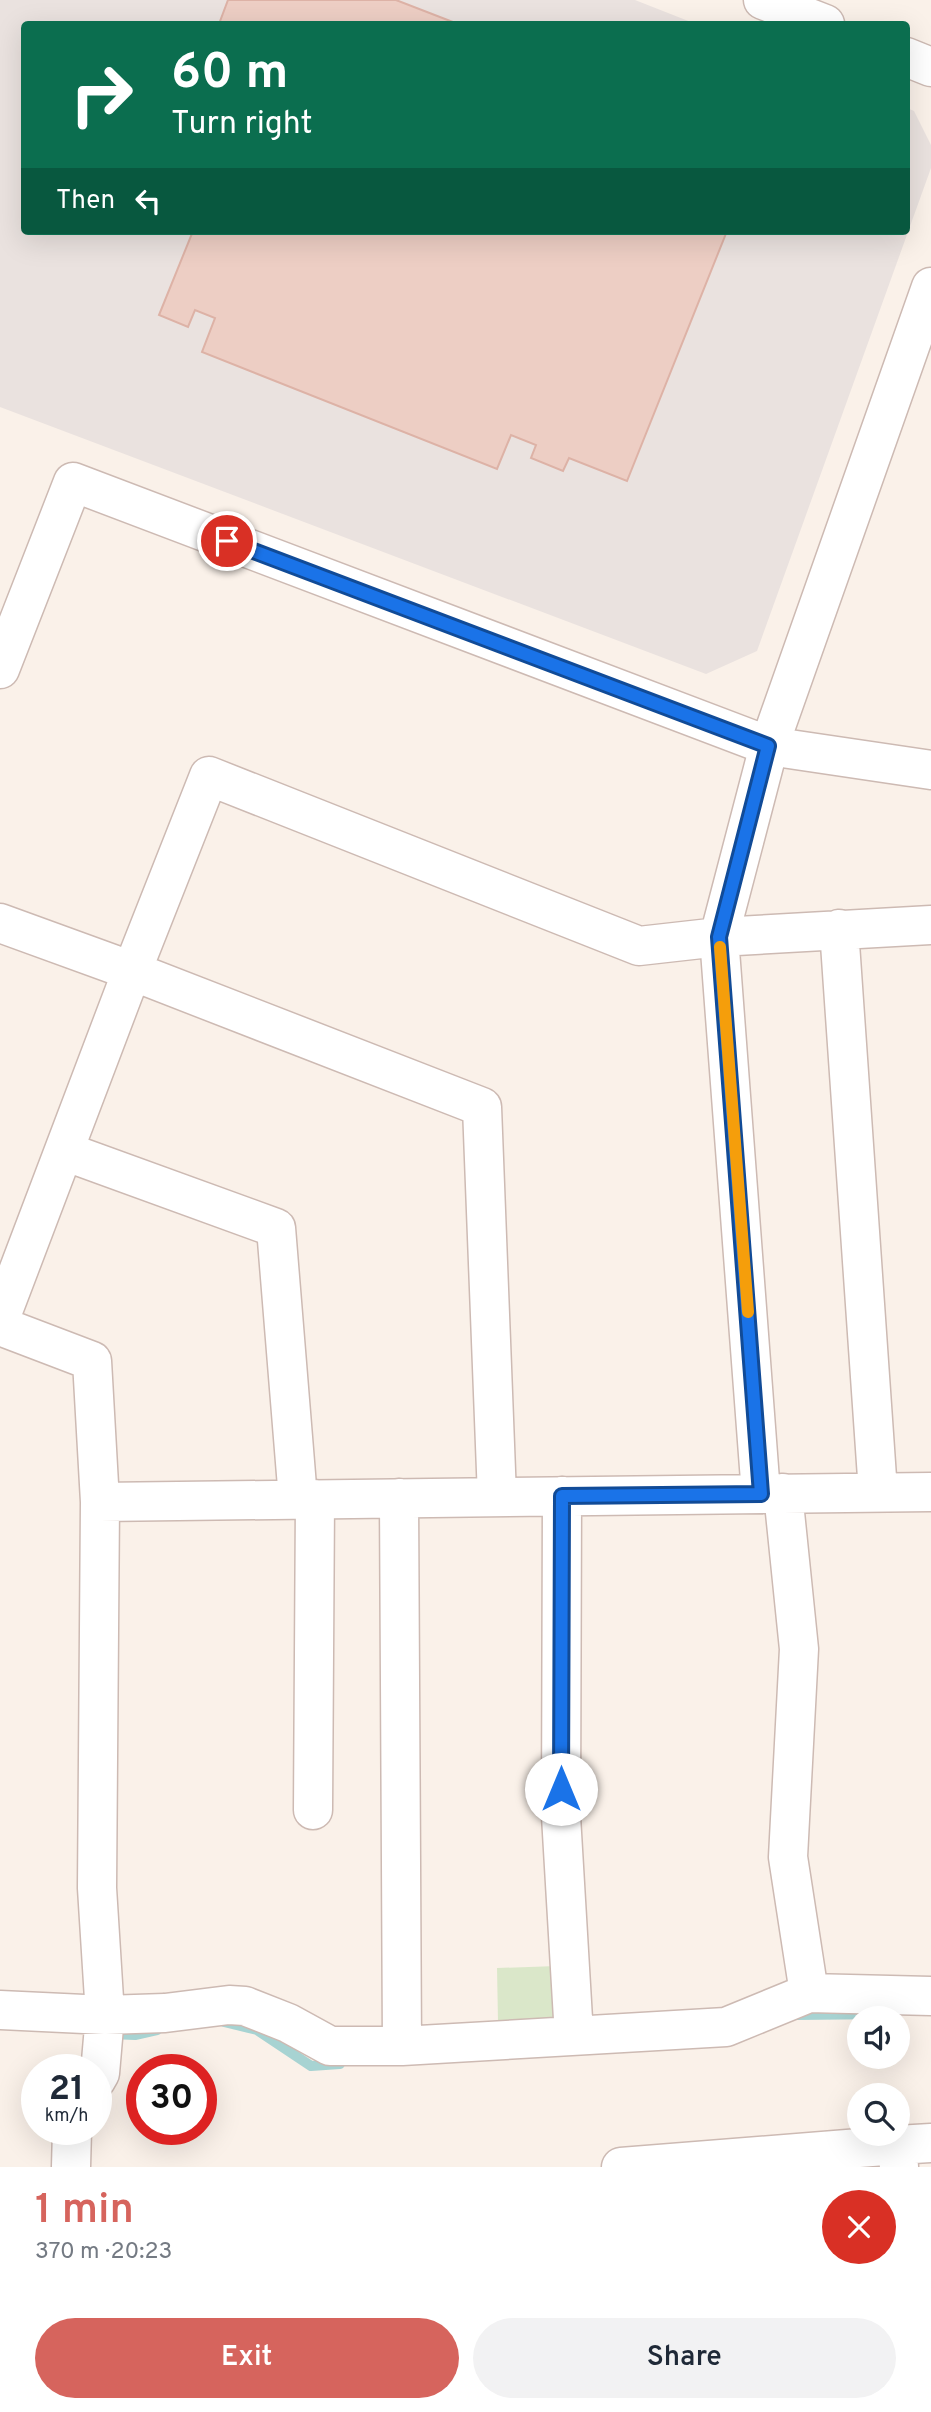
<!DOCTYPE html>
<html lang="en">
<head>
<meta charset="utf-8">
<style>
  body { margin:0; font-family:Overpass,sans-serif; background:#f2f2f3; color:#1f2937; height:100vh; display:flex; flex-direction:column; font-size:26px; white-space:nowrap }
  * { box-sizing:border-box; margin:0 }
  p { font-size:23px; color:#747a83 }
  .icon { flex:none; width:38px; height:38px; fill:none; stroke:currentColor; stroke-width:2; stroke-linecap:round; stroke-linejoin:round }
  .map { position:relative; height:2167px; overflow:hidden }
  .side { display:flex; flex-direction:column; background:#fff; flex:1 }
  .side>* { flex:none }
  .banner { position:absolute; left:21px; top:21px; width:889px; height:214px; border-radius:7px; box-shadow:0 7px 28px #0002; background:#0b6e4f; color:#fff; overflow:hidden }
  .buttons { position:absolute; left:847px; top:2006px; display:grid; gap:14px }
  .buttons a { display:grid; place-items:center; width:63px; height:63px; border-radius:50%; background:#fff; box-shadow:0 7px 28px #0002; font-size:35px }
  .speed { position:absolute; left:21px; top:2054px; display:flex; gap:14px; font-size:35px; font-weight:700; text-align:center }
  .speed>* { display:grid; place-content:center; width:91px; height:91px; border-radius:50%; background:#fff; box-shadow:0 7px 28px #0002; line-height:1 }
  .speed small { font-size:18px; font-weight:400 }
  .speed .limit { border:10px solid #d22; background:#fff; color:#111 }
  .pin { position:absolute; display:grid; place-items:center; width:60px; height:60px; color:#fff; margin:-30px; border:4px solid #fff; border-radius:50%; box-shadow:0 2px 7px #0007 }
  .me { position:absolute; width:77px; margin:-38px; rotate:0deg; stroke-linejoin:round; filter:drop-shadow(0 0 5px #0008) }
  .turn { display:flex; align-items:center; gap:24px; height:147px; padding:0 35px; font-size:32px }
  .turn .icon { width:91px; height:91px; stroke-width:2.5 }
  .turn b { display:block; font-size:49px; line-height:60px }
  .then { display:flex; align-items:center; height:66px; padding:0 35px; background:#0003; gap:14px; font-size:26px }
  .round { display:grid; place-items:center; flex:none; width:74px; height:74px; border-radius:37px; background:#f2f2f3 }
  .summary { display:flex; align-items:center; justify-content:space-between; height:119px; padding:0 35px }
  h1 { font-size:42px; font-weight:600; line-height:52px; color:#d6645d }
  .action { display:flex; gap:14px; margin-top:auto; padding:14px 35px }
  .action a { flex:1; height:80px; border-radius:42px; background:#d6645d; color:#fff; font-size:28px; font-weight:600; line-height:80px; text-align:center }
  .action a+a { background:#f2f2f3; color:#1f2937 }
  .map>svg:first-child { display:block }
  .industrial { fill:#eae2df }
  .green { fill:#dae7c9 }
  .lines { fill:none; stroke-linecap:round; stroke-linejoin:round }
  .stream { stroke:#a7d3d2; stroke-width:10 }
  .building { fill:#edcec4; stroke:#ddb2a6; stroke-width:2 }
  .minor-casing { stroke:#cdbab3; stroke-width:41 }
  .minor { stroke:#fff; stroke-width:38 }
  .route-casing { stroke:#114b97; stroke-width:18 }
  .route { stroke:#1a73e8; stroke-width:12 }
  .slow { stroke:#f59e0b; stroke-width:12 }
</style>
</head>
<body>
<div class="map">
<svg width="931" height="2167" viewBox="0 0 931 2167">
  <rect width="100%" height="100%" fill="#faf1e9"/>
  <path class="industrial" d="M 0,0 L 635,0 L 696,24 L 24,24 L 24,231 L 906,231 L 907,108 L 914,111 L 931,145 L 931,168 L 757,651 L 706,674 L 0,407 Z"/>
  <path class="green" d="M 557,1966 L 558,2019 L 498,2021 L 497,1968 Z"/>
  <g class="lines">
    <path class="stream" d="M 795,2015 L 892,2014
      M 224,2022 L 257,2030 L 311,2066 L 340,2064
      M 110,2034 L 135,2035 L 157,2030"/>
  </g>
  <path class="building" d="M 228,0 L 396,0 L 458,24 L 219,24 Z
    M 193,231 L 727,231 L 627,481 L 569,458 L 563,471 L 531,458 L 536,445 L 511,435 L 497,469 L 202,352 L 215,318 L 195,310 L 188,327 L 159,315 Z"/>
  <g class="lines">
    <defs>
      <path id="minor" d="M 763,0 L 825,24
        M 906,57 L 931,67
        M 0,669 L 73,482 L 769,746 L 931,770
        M 0,923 L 132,971 L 482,1107 L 497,1497
        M 839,929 L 878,1492
        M 64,1151 L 276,1228 L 298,1499
        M 0,1319 L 132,971 L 209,776 L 639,946 L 719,937 L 931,925
        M 0,1326 L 92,1361 L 100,1502 L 97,1888 L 105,2015 L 100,2073 L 96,2080
        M 783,1493 L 799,1649 L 788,1857 L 809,1993
        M 761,1494 L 719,937 L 769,746 L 931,287
        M 562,1496 L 561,1816 L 574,2036
        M 399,1498 L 402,2046
        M 100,1502 L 931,1492
        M 313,1810 L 315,1499
        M 0,2010 L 105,2015 L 165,2013 L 229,2005 L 245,2006 L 288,2023 L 330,2046 L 402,2046 L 726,2027 L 809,1993 L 931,1996
        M 71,2167 L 72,2130
        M 621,2167 L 897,2145
        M 899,2167 L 897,2145 L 931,2143"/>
    </defs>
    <use href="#minor" class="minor-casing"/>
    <use href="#minor" class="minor"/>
  </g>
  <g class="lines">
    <defs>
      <path id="route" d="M 227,541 L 768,746 L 719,937 L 761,1494 L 562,1496 L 561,1789"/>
    </defs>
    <use href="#route" class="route-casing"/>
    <use href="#route" class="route"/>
    <path class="slow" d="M 720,947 L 748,1312"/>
  </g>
</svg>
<div class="buttons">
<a><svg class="icon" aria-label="sound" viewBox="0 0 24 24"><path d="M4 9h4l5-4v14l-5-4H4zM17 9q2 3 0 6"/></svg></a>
<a><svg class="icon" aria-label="search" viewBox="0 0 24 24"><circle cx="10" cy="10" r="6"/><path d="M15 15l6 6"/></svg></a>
</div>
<div class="speed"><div>21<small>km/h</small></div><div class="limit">30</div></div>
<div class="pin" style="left:227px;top:541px;background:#d93025"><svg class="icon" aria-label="arrive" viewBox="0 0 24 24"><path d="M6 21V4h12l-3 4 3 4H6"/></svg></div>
<svg class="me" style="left:561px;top:1789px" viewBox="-20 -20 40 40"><circle r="19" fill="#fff"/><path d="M0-13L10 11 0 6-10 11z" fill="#1a73e8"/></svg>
<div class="banner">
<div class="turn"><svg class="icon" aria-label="right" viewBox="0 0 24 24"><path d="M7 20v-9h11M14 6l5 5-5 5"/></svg><div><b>60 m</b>Turn right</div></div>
<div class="then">Then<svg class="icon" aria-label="left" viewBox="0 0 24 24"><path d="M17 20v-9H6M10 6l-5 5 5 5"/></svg></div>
</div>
</div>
<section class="side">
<div class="summary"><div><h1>1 min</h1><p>370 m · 20:23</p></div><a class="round" style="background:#d93025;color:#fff"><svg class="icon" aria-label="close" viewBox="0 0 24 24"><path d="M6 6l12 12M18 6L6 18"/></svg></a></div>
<div class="action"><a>Exit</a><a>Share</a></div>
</section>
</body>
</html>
